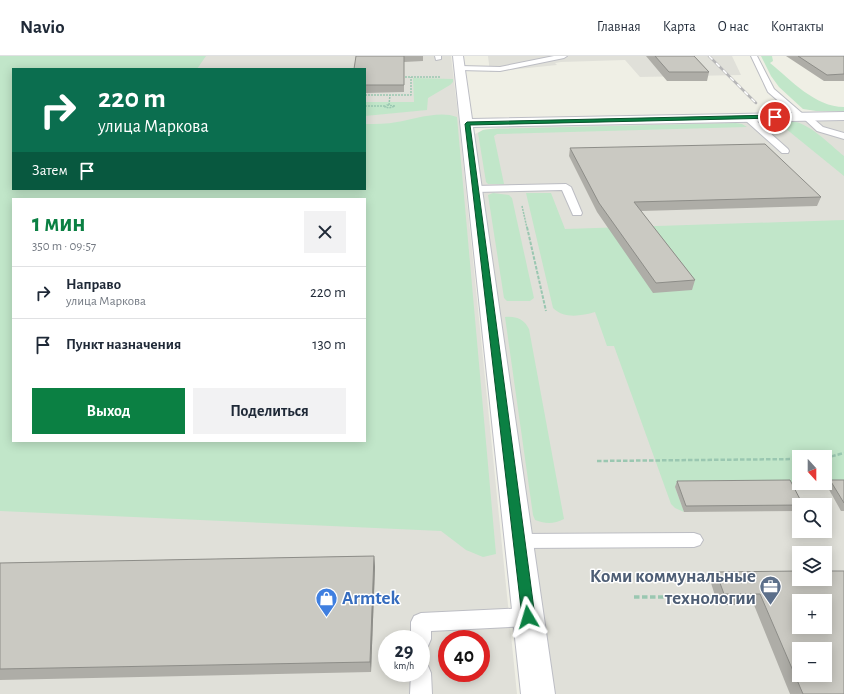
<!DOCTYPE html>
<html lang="ru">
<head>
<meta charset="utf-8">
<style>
  body { margin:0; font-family:"Alegreya Sans",sans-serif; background:#f2f2f3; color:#1f2937; height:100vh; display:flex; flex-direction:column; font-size:15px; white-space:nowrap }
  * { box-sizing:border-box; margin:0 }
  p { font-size:13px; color:#747a83 }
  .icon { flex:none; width:22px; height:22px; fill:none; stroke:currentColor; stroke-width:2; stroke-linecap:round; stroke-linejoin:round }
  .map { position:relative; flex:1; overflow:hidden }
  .drawer { position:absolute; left:12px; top:142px; width:354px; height:244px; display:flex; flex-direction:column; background:#fff; border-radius:0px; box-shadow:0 2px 10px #0003 }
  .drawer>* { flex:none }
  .hud { position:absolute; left:12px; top:12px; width:354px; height:122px; border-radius:0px; box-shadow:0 2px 10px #0003; background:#0b6e4f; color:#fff; overflow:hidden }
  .needle { width:26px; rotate:159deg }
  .fabs { position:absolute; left:792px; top:394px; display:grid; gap:8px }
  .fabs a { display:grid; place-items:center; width:40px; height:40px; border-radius:0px; background:#fff; box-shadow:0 2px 10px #0003; font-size:20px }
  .speed { position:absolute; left:378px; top:574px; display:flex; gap:8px; font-size:20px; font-weight:700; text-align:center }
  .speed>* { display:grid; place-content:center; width:52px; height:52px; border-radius:50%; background:#fff; box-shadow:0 2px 10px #0003; line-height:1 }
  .speed small { font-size:10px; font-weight:400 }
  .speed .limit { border:6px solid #d22; background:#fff; color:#111 }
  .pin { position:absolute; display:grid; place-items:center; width:34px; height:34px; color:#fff; margin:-17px; border:2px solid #fff; border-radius:50%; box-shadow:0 1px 4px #0007 }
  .me { position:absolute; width:44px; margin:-22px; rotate:353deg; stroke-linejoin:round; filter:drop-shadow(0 0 3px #0008) }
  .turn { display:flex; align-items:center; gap:14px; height:84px; padding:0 20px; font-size:18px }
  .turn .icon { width:52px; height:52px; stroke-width:2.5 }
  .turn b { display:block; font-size:28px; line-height:34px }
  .then { display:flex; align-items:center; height:38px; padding:0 20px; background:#0003; gap:8px; font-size:15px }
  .round { display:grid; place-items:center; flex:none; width:42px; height:42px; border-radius:0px; background:#f2f2f3 }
  .overview { display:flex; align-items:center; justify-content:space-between; height:68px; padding:0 20px }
  h1 { font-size:24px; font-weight:700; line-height:30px; color:#0b8043 }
  .action { display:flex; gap:8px; margin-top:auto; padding:8px 20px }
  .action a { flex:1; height:46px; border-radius:0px; background:#0b8043; color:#fff; font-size:16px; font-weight:700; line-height:46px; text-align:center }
  .action a+a { background:#f2f2f3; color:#1f2937 }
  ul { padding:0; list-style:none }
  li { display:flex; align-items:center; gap:12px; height:52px; padding:0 20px; border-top:1px solid #e0e1e3 }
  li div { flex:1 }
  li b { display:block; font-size:15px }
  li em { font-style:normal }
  header { display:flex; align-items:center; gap:24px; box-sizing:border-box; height:56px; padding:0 20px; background:#fff; border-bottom:1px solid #e0e1e3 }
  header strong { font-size:19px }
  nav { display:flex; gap:22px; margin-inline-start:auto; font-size:14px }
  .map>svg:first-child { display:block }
  .industrial { fill:#e0e0d9; fill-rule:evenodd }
  .green { fill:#c1e6c9; fill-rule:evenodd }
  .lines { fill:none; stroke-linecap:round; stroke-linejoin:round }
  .lane-casing { stroke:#bcbdc3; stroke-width:2 }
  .secondary-casing { stroke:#bdbec5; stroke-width:2 }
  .path-far3 { stroke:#9ac7b1; stroke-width:1.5; stroke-dasharray:2 1; stroke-linecap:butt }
  .path-far2 { stroke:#9ac7b1; stroke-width:2; stroke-dasharray:3.5 1.5; stroke-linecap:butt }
  .path-far1 { stroke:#9ac7b1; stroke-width:2.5; stroke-dasharray:4.5 2; stroke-linecap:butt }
  .path { stroke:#9ac7b1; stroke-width:3.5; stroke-dasharray:5.5 2.5; stroke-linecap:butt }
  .lane { fill:#fff; fill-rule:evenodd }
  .secondary { fill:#fff; fill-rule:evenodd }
  .rail-casing { stroke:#b7b7b8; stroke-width:2.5 }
  .rail { stroke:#fff; stroke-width:1.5; stroke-dasharray:5; stroke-linecap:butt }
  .wall { fill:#aeada7 }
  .shaded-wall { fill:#8d8d88 }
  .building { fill:#cac9c2; stroke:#8d8d88; fill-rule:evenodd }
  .route { fill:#0b8043; stroke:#07532c }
  .labels { text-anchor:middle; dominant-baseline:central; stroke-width:3; stroke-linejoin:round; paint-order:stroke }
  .near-service-label { font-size:19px; font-weight:bold; fill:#4e5e75; stroke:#fff; text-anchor:end }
  .near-shop-label { font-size:19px; font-weight:bold; fill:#366cbe; stroke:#fff; text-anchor:start }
</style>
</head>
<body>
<header>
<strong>Navio</strong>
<nav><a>Главная</a><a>Карта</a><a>О нас</a><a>Контакты</a></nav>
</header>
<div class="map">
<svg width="844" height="638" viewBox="0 0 844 638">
  <rect width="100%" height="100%" fill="#efefe5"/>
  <path class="industrial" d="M 0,0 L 451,0 L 460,75 L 517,638 L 0,638 ZM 13,13 L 365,13 L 365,133 L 13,133 ZM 13,143 L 365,143 L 365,385 L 13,385 ZM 387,583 L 421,583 L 421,617 L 387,617 ZM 447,583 L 481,583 L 481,617 L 447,617 Z
    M 488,0 L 732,0 L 741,19 L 640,21 L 625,4 L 561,6 L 555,7 L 557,9 L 490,16 Z
    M 844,63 L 844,638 L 549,638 L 473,83 L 475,78 L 483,74 L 505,71 ZM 799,401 L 825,401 L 825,427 L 799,427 ZM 799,449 L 825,449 L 825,475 L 799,475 ZM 799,497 L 825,497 L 825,523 L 799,523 ZM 799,545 L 825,545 L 825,571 L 799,571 ZM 799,593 L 825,593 L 825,619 L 799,619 Z"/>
  <path class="green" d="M 0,0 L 206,0 L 197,13 L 13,13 L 13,133 L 365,133 L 365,68 C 376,68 387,68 397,66 C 414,63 440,54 457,61 L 496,498 L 483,501 L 466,494 L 441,475 L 0,455 ZM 13,143 L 365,143 L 365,385 L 13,385 Z
    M 761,0 L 772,0 L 773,5 L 770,7 C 791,24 815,51 844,51 L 844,55 L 816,55 L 803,53 L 779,31 L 771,20 Z
    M 413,22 L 453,23 L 453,26 L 450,29 L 428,42 L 427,54 L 365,60 L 365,46 L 414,46 Z
    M 790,65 C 809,66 829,88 844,100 L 844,120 L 780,68 Z
    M 736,67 L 742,68 L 747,71 L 497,78 L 494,80 L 504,128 L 488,128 L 486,126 L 478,77 L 483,74 L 491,73 Z
    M 493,137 L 509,139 L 512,142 L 534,242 L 530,245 L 507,245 L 504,242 L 488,139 Z
    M 526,137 L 551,137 L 565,173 L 844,164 L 844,430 L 675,431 L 684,456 L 675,452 L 671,448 L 614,290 L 607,290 L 595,256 C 581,260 564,263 553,252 ZM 799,401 L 825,401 L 825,427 L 799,427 Z
    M 505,261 C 516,260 524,263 529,273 L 564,463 C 554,468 546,468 535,464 L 533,459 Z"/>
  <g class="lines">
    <defs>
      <path id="lane" d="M 435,0 L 441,0 L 441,3 L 436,4 Z
        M 554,0 L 567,0 L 564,2 L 500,15 L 460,14 L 457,12 L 460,10 L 500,11 Z
        M 751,0 L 757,0 L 774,33 L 803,58 L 808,58 L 823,71 L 844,77 L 844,83 L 817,75 L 803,62 L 798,62 L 768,36 Z
        M 745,60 L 751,60 L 788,93 L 789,95 L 788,97 L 782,97 L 745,64 Z
        M 566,128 L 571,131 L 582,157 L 581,159 L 573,159 L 562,134 L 475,136 L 470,133 L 475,130 Z
        M 694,477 L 700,479 L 703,484 L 700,489 L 694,491 L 519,492 L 513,490 L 510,485 L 513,480 L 519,478 Z
        M 528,552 L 535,555 L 538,561 L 535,567 L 528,570 L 431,575 L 431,583 L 428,590 L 421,592 L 421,583 L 411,583 L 411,566 L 414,560 L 421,557 Z
        M 421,607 L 428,610 L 431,617 L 432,638 L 410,638 L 411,617 L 421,617 Z"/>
      <path id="secondary" d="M 453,0 L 463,0 L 472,63 L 844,56 L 844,64 L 473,71 L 555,638 L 521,638 Z"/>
    </defs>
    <use href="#lane" class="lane-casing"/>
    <use href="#secondary" class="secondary-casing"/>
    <path class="path-far3" d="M 402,21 L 441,21
      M 365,39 L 411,39 L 411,21
      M 387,49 L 395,50 L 389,52 L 385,51 Z
      M 389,49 L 390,39
      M 365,50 L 385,50
      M 522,150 L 527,172"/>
    <path class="path-far2" d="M 527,171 L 546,255"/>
    <path class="path-far1" d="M 825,402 L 844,397
      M 597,405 L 799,403"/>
    <path class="path" d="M 634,541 L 715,541"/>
    <use href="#lane" class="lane"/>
    <use href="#secondary" class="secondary"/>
    <defs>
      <path id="rail" d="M 709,0 L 756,47"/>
    </defs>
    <use href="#rail" class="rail-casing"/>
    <use href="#rail" class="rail"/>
  </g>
  <path class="wall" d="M 356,0 L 423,0 L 423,5 L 404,6 L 404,36 L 365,37 L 365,13 Z
    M 646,0 L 694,0 L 709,16 L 707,25 L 667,25 Z
    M 786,0 L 844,0 L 844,25 L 824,25 Z
    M 570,92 L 821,141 L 817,150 L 641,155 L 695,224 L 692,234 L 653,237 L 597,156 L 569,100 Z
    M 830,424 L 844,424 L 844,455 L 841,455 L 827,430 Z
    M 677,425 L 799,449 L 799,455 L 684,456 L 675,431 Z
    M 374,500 L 375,511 L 371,616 L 0,624 L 0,507 Z
    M 844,515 L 844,638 L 790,638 L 754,549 L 718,549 L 711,527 L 716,516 Z"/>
  <path class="shaded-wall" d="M 374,500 L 375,511 L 371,616 L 370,606 Z"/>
  <path class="building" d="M 356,0 L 404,0 L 404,29 L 365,29 L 365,13 L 354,13 Z
    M 655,0 L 694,0 L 709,16 L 669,16 Z
    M 798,0 L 844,0 L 844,18 L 827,19 Z
    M 765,88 L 821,141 L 634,146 L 695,224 L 656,227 L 599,147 L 570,92 Z
    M 790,424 L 803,449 L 686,450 L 677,425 Z
    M 830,424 L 844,424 L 844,447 Z
    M 374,500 L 370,606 L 0,613 L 0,507 Z
    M 799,515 L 799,523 L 825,523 L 825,515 L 844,515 L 844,638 L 803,638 L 760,538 L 724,538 L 716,516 ZM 799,545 L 825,545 L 825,571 L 799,571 ZM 799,593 L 825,593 L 825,619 L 799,619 Z"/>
  <path class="route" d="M 775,59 L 777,61 L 776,62 L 470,69 L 535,561 L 533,565 L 528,567 L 524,565 L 522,561 L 465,68 L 467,66 Z"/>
  <defs>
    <symbol id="office-pin" viewBox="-11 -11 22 30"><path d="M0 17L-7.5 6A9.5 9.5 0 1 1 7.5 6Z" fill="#5c6f8a" stroke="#fff"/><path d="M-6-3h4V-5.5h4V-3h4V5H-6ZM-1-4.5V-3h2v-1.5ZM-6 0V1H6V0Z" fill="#fff"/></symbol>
    <symbol id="shop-pin" viewBox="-11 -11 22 30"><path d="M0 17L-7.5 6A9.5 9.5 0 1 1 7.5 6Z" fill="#3f7fe0" stroke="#fff"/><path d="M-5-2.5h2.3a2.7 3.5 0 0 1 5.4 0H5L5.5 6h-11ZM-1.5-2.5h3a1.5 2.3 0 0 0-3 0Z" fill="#fff"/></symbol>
  </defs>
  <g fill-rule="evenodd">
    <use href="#office-pin" x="758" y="518" width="25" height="34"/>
    <use href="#shop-pin" x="314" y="530" width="25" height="34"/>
  </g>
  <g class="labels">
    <g class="near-service-label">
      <text x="756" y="520">Коми коммунальные<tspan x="756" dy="22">технологии</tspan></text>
    </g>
    <g class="near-shop-label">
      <text x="342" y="542">Armtek</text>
    </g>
  </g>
</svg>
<div class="fabs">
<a><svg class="needle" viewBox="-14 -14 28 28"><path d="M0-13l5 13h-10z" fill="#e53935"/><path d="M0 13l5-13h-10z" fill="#747a83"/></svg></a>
<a><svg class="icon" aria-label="search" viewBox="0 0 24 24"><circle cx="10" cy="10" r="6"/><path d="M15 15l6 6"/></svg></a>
<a><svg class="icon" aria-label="layers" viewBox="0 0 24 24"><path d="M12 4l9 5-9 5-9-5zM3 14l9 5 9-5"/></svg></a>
<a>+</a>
<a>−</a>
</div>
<div class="speed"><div>29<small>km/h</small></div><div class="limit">40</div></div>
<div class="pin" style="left:775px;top:61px;background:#d93025"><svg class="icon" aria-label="arrive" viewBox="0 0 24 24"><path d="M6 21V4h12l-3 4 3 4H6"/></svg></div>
<svg class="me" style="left:528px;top:561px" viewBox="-20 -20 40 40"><path d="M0-17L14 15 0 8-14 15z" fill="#0b8043" stroke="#fff" stroke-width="4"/></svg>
<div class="hud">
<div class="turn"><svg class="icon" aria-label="right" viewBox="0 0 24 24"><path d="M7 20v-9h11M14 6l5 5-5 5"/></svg><div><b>220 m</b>улица Маркова</div></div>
<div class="then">Затем<svg class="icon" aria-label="arrive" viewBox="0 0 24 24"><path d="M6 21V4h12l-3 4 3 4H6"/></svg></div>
</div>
<section class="drawer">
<div class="overview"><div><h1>1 мин</h1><p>350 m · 09:57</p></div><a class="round"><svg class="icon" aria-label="close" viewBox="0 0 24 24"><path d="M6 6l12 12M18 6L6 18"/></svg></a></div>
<ul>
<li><svg class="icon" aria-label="right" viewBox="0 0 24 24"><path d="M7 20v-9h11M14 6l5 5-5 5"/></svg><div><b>Направо</b><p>улица Маркова</p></div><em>220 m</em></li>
<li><svg class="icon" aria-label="arrive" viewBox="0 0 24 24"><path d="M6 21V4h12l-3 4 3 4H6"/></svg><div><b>Пункт назначения</b></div><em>130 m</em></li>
</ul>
<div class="action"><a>Выход</a><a>Поделиться</a></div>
</section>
</div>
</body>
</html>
